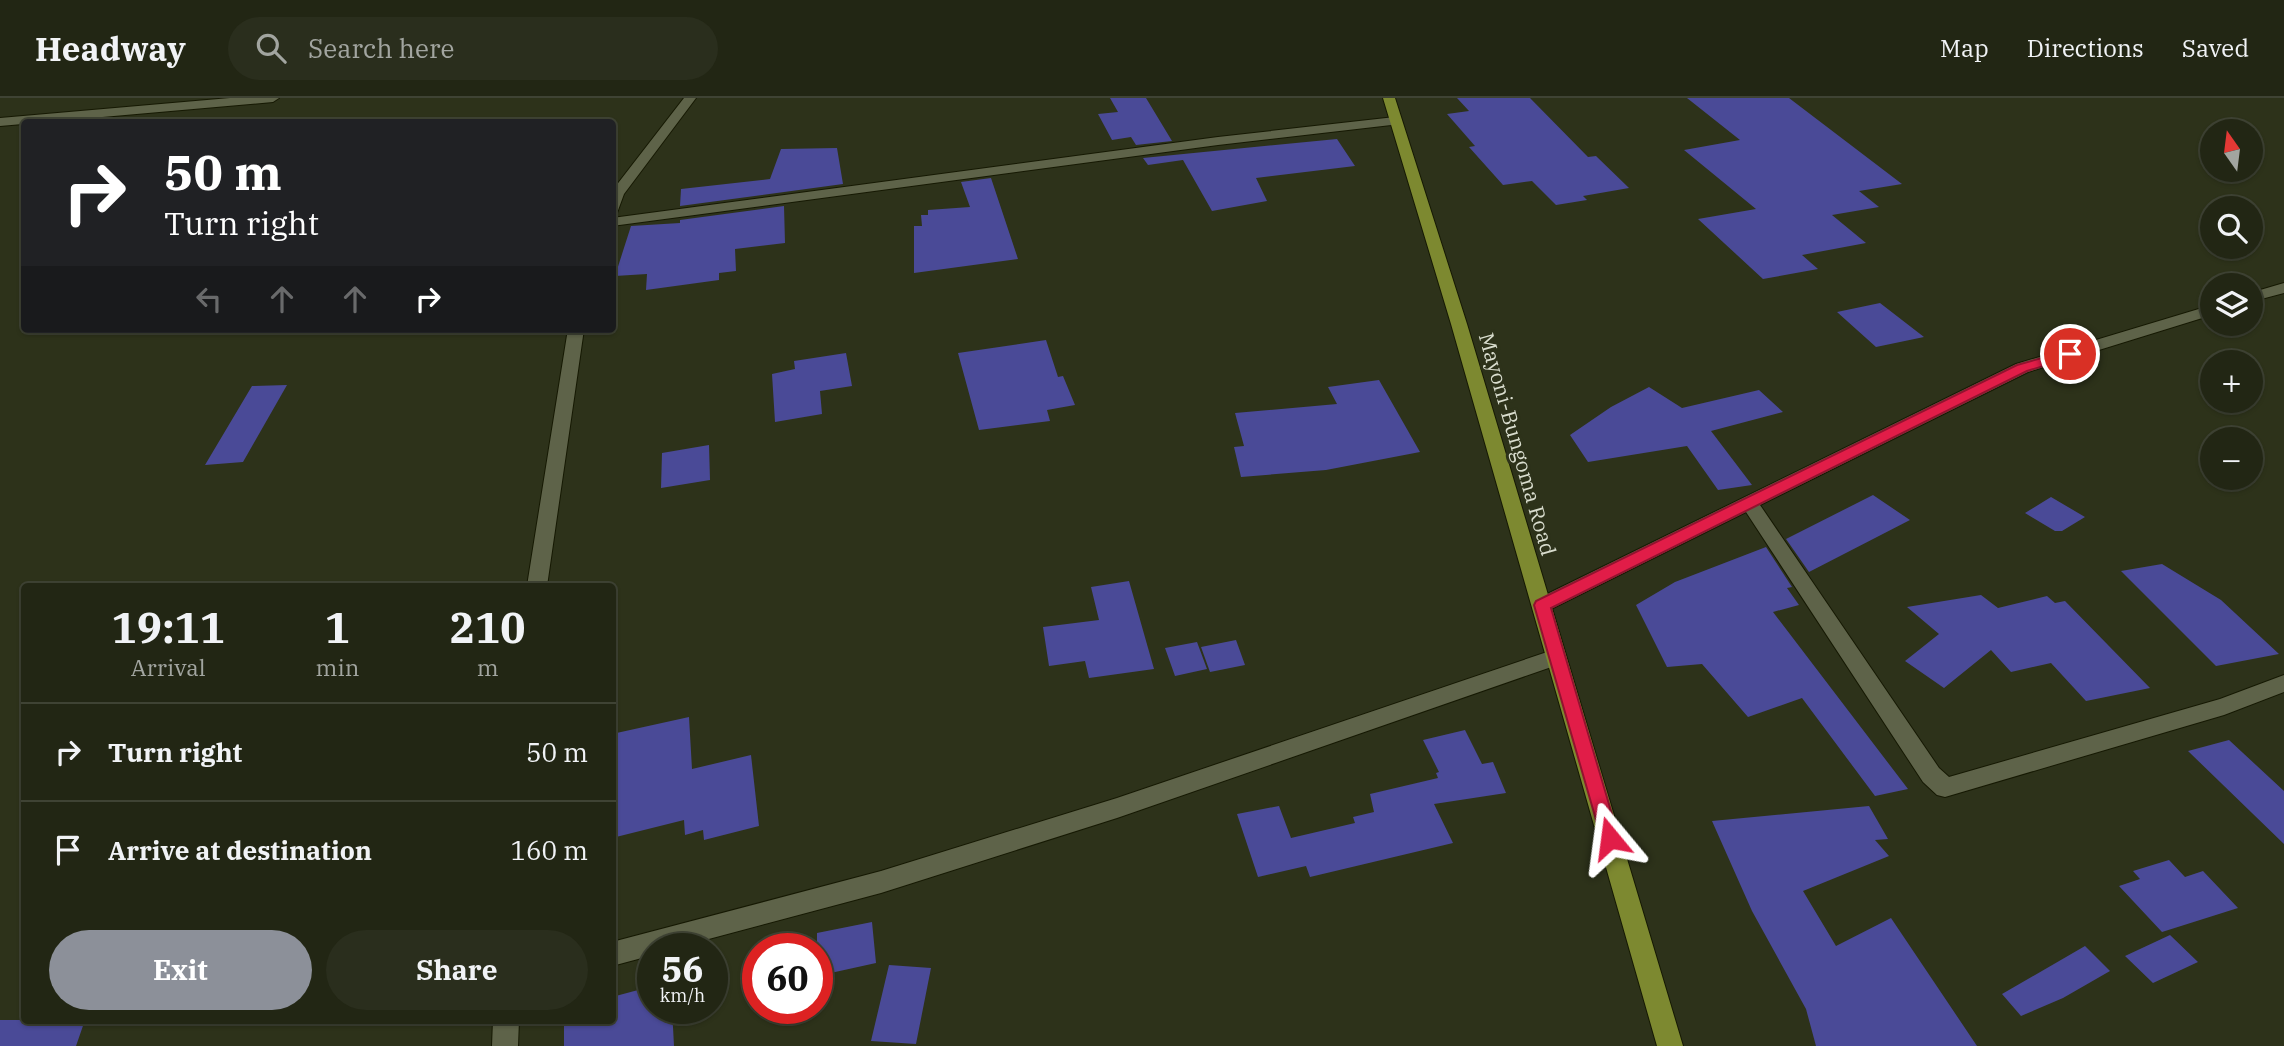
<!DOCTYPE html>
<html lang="en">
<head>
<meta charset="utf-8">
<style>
  body { margin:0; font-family:"IBM Plex Serif",serif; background:#2a2e1d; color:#f1f3f6; height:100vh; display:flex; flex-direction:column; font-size:26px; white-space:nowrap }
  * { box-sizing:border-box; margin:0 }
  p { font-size:23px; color:#a2a5a0 }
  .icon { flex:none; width:38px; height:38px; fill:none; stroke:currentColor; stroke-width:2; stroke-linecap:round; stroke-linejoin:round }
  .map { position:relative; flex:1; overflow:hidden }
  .details { position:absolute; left:21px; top:485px; width:595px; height:441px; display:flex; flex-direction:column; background:#222614; border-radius:7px; box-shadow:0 2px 5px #0004,0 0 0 2px #3f4334 }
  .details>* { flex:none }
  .banner { position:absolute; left:21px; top:21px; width:595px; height:214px; border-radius:7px; box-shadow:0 2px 5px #0004,0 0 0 2px #3f4334; background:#202124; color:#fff; overflow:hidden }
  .needle { width:46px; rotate:346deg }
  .controls { position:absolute; left:2200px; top:21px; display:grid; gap:14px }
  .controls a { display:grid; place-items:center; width:63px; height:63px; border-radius:50%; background:#222614; box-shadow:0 2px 5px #0004,0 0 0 2px #3f4334; font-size:35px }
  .speed { position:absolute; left:637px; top:835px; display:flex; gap:14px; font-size:35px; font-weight:700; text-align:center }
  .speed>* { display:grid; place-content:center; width:91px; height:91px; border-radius:50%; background:#222614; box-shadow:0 2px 5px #0004,0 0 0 2px #3f4334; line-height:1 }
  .speed small { font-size:18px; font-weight:400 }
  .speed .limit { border:10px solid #d22; background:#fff; color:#111 }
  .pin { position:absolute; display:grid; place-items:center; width:60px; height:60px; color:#fff; margin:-30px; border:4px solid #fff; border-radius:50%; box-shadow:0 2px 7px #0007 }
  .me { position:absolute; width:77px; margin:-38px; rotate:344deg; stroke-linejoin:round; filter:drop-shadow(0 0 5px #0008) }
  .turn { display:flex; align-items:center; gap:24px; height:147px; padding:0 28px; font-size:32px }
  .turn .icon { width:91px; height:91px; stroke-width:2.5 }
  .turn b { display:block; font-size:49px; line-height:60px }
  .lanes { display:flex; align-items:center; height:66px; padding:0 28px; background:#0003; justify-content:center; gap:35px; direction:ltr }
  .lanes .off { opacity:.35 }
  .eta { display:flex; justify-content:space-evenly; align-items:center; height:119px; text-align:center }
  .eta b { font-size:42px; font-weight:700; line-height:49px }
  .action { display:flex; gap:14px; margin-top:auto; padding:14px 28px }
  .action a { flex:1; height:80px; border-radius:42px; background:#8c9099; color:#fff; font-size:28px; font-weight:700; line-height:80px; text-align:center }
  .action a+a { background:#2a2e1d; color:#f1f3f6 }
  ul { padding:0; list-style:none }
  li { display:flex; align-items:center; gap:21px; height:98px; padding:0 28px; border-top:2px solid #3f4334 }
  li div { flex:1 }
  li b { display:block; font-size:26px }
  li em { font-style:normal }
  header { display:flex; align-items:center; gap:42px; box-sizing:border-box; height:98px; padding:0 35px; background:#222614; border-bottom:2px solid #3f4334 }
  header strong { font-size:33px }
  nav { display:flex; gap:38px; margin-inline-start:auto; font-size:24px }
  .search { width:490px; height:63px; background:#2a2e1d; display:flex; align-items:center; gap:18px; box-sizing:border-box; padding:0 24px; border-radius:38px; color:#a2a5a0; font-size:26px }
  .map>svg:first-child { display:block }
  .building { fill:#4a4a97 }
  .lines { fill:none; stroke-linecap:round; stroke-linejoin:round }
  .minor-casing { stroke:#161903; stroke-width:2 }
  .primary-casing { stroke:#161903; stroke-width:2 }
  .minor { fill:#5e6349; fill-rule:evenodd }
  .primary { fill:#7d8930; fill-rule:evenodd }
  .route { fill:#e11d48; stroke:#92132f; stroke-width:2 }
  .labels { text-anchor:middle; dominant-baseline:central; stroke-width:6; stroke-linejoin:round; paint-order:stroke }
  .street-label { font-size:21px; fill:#d9ddce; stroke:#2d321a }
</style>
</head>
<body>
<header>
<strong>Headway</strong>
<div class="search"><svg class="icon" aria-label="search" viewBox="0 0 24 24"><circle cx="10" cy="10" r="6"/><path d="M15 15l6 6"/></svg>Search here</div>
<nav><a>Map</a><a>Directions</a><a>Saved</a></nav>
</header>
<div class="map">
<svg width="2284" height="948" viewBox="0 0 2284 948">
  <rect width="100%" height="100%" fill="#2d321a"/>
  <path class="building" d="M 1110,0 L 1146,0 L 1172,43 L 1136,47 L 1131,39 L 1112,42 L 1098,16 L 1118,14 Z
    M 1457,0 L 1530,0 L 1588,59 L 1596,58 L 1629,90 L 1583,98 L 1587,102 L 1556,107 L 1532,83 L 1503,87 L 1469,49 L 1475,48 L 1447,16 L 1469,13 Z
    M 1687,0 L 1789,0 L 1902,86 L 1859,93 L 1879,109 L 1832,117 L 1866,145 L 1802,157 L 1818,171 L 1763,181 L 1698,121 L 1756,111 L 1684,52 L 1740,42 Z
    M 1337,41 L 1355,68 L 1256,80 L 1267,103 L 1212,113 L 1183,62 L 1148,67 L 1143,60 Z
    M 837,50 L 843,86 L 680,108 L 681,91 L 770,81 L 781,51 Z
    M 991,80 L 1018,161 L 914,175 L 914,128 L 922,128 L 921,117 L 928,117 L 928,112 L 970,109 L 961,84 Z
    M 784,108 L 785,145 L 735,151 L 736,173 L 719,175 L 719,182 L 646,192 L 647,176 L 615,178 L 631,128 L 680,125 L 680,122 Z
    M 1880,205 L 1924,239 L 1876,249 L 1837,214 Z
    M 1046,242 L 1058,279 L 1063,278 L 1075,307 L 1047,312 L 1050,323 L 979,332 L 958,255 Z
    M 846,255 L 852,288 L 820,293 L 822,316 L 775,324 L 772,276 L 795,271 L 794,263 Z
    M 1379,282 L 1420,354 L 1326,372 L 1241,379 L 1234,349 L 1244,348 L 1235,315 L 1337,306 L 1328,289 Z
    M 287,287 L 243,364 L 205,367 L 252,288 Z
    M 1649,289 L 1682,310 L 1759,292 L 1783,314 L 1711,333 L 1752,387 L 1718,392 L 1687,348 L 1588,364 L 1570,337 L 1611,309 Z
    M 709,347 L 710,382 L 661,390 L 662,355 Z
    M 1873,397 L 1910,422 L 1809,474 L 1786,441 Z
    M 2051,399 L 2085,419 L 2062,433 L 2055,433 L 2025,415 Z
    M 1766,449 L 1792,489 L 1787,490 L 1799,507 L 1773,514 L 1908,691 L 1875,698 L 1802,600 L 1748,619 L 1702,566 L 1667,569 L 1636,507 L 1675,484 Z
    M 2162,466 L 2221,502 L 2279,556 L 2216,568 L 2121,473 Z
    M 1129,483 L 1154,571 L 1089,580 L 1085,563 L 1049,568 L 1043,529 L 1099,522 L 1091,489 Z
    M 1981,497 L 1998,510 L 2047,498 L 2055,505 L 2065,503 L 2150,590 L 2086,603 L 2051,565 L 2011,574 L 1991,552 L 1944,590 L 1905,563 L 1939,536 L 1907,509 Z
    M 1236,542 L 1245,567 L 1210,574 L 1201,549 Z
    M 1197,544 L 1207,571 L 1175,578 L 1165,550 Z
    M 689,619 L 692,671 L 751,657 L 759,728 L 704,742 L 703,732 L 685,737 L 684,722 L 612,740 L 612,636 Z
    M 1465,632 L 1482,666 L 1493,664 L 1506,695 L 1434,706 L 1453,745 L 1310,779 L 1306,768 L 1258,779 L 1237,716 L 1279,708 L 1291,740 L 1355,725 L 1353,719 L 1374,714 L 1370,696 L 1438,680 L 1436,675 L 1439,674 L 1423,642 Z
    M 2229,642 L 2284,693 L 2284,746 L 2188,653 Z
    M 1869,708 L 1888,741 L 1875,742 L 1889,758 L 1803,793 L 1836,848 L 1891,820 L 1977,948 L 1816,948 L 1806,911 L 1752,813 L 1712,723 Z
    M 2169,762 L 2185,779 L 2203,773 L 2238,810 L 2162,834 L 2119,788 L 2140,781 L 2133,773 Z
    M 872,824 L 876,865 L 817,878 L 817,835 Z
    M 2170,837 L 2198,864 L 2153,885 L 2125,858 Z
    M 2085,848 L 2110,873 L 2063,900 L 2021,918 L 2002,896 Z
    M 889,867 L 931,870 L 916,946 L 871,943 Z
    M 653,888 L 653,910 L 672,910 L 674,948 L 564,948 L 564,922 L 612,922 L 612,899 Z
    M 0,922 L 85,922 L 76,948 L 0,948 Z"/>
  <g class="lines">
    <defs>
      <path id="minor" d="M 230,0 L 279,0 L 273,4 L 0,28 L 0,20 Z
        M 684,0 L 696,0 L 624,96 L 617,115 L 612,116 L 612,93 Z
        M 1395,19 L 1400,20 L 1400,26 L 1218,47 L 612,128 L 612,120 L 1218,39 Z
        M 2284,185 L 2284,195 L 2250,204 L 2250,195 Z
        M 2212,207 L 2212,217 L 2028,274 L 1760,407 L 1939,670 L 1949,679 L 2220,601 L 2284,577 L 2284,594 L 2224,617 L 1945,699 L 1937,697 L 1923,684 L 1746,414 L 1549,512 L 1542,514 L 1535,512 L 1532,507 L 1535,502 L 2016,266 Z
        M 568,231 L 584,231 L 547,488 L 527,488 Z
        M 1556,551 L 1563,553 L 1566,559 L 1563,565 L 1117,720 L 881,795 L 675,850 L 653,850 L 653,857 L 612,868 L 612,844 L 881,773 L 1117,700 Z
        M 493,922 L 519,922 L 518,948 L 492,948 Z"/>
      <path id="primary" d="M 1383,0 L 1395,0 L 1467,226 L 1683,948 L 1657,948 L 1451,226 Z"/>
    </defs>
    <use href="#minor" class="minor-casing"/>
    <use href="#primary" class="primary-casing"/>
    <use href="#minor" class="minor"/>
    <use href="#primary" class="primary"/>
  </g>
  <path class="route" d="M 2070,252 L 2076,256 L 2074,259 L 2027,273 L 1551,510 L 1619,740 L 1616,746 L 1610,749 L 1603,746 L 1534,507 L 1536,503 L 2017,267 Z"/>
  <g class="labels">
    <g class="street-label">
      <text transform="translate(1518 346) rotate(74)">Mayoni-Bungoma Road</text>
    </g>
  </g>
</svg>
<div class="controls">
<a><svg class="needle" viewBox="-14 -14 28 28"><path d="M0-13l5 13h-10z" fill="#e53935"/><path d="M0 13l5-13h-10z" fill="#a2a5a0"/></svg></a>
<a><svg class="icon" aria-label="search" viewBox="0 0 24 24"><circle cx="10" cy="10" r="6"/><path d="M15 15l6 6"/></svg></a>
<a><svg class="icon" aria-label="layers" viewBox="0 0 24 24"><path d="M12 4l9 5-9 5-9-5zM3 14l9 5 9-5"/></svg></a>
<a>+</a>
<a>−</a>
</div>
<div class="speed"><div>56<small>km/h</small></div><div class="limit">60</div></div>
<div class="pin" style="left:2070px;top:256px;background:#d93025"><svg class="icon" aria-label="arrive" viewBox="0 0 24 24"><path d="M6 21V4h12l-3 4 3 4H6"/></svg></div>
<svg class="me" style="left:1610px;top:740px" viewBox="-20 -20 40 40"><path d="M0-17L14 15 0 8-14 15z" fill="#e11d48" stroke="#fff" stroke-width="4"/></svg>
<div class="banner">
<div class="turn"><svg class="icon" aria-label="right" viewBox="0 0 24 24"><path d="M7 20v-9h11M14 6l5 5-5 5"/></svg><div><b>50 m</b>Turn right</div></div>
<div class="lanes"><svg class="icon off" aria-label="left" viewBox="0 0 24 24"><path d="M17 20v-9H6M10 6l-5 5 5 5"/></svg><svg class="icon off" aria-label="ahead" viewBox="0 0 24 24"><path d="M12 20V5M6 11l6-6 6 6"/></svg><svg class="icon off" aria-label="ahead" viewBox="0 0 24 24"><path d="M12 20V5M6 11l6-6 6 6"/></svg><svg class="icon" aria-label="right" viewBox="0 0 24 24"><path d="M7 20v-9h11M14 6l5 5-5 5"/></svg></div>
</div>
<section class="details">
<div class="eta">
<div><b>19:11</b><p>Arrival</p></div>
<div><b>1</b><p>min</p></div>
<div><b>210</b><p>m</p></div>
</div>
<ul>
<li><svg class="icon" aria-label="right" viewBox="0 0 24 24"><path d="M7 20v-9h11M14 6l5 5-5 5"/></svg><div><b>Turn right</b></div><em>50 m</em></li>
<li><svg class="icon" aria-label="arrive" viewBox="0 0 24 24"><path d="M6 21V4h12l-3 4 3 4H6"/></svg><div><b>Arrive at destination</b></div><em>160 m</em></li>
</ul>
<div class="action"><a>Exit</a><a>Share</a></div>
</section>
</div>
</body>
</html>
